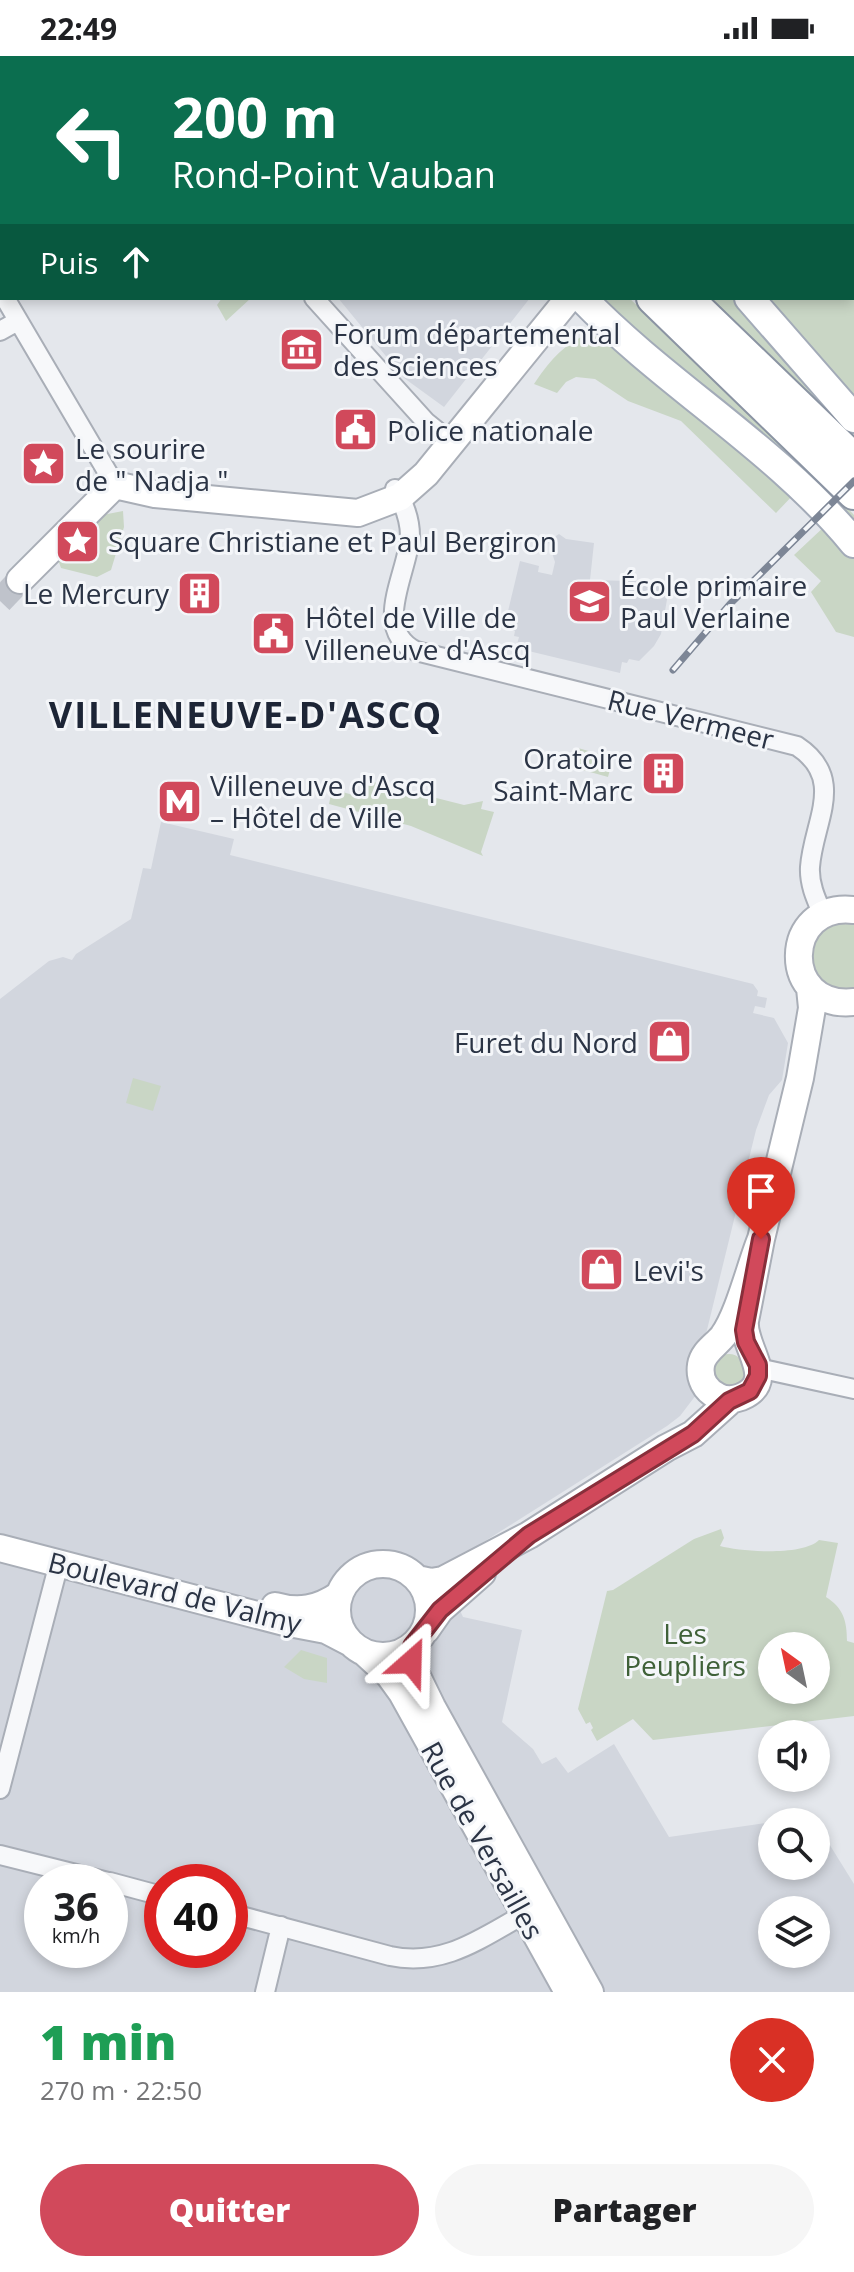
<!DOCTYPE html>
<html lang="fr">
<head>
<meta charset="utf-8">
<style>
  body { margin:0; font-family:"Open Sans",sans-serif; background:#f6f6f6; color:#202124; height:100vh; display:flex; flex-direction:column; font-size:30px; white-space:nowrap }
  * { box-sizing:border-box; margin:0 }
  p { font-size:26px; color:#757577 }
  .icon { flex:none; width:44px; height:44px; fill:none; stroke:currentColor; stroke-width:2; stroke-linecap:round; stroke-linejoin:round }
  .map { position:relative; height:1936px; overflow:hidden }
  .panel { display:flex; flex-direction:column; background:#fff; flex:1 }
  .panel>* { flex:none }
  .top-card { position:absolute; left:0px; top:0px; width:854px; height:244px; box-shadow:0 4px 12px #0003; background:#0b6e4f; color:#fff; overflow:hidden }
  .needle { width:52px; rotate:327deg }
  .fabs { position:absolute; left:758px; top:1576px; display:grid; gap:16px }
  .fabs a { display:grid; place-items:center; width:72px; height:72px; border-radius:50%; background:#fff; box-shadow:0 4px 12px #0003; font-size:40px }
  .speed { position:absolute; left:24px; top:1808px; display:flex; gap:16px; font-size:40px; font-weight:700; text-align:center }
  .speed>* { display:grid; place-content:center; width:104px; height:104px; border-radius:50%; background:#fff; box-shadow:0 4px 12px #0003; line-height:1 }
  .speed small { font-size:20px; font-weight:400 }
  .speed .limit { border:12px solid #d22; background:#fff; color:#111 }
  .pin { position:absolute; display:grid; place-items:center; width:68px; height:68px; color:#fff; margin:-82px -34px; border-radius:50% 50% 50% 0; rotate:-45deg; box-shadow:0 0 8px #0007 }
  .pin .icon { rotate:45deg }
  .me { position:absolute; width:88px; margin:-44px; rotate:25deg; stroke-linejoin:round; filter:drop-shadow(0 0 6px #0008) }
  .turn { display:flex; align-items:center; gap:28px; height:168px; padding:0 40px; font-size:36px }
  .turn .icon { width:104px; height:104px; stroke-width:2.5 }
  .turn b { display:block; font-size:56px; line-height:68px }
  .then { display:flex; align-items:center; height:76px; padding:0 40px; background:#0003; gap:16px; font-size:30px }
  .round { display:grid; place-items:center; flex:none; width:84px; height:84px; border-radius:42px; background:#f6f6f6 }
  .summary { display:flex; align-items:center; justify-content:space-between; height:136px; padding:0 40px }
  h1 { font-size:48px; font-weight:800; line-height:60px; color:#1e9e55 }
  .button { display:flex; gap:16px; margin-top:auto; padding:16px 40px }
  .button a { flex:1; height:92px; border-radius:48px; background:#d1495b; color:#fff; font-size:32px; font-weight:800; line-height:92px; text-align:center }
  .button a+a { background:#f6f6f6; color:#202124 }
  .status { display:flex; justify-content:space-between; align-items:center; height:56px; padding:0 40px; background:#fff; direction:ltr }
  .status svg { height:22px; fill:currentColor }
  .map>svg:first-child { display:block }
  .built { fill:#d2d6de; fill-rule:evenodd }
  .green { fill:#c9d6c5; fill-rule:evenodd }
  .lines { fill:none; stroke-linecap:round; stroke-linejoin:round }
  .secondary-tunnel { stroke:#bfc3cb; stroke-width:26; stroke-dasharray:26 13; stroke-linecap:butt }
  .street-casing { stroke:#a9aeb7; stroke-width:22 }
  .secondary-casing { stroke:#a9aeb7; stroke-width:30 }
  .primary-casing { stroke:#a3abb8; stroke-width:32 }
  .highway-casing { stroke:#8b94a3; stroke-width:36 }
  .street { stroke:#f7f8fa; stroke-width:18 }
  .secondary { stroke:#fff; stroke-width:26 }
  .primary { stroke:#fff; stroke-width:28 }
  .highway { stroke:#fff; stroke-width:32 }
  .rail-casing { stroke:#7d8696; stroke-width:7 }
  .rail { stroke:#f4f6f9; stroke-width:4; stroke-dasharray:12; stroke-linecap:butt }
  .route-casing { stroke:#882f3b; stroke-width:20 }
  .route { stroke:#d1495b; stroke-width:14 }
  .labels { text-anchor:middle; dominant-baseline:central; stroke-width:6; stroke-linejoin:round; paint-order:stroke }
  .poi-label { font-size:28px; fill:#2b3445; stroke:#f4f6f9; text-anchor:start }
  .street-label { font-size:28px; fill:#2b3445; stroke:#f4f6f9 }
  .park-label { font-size:28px; fill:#3f6138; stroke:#f4f6f9 }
  .district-label { font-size:36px; font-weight:bold; letter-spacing:2px; fill:#1d2536; stroke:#f4f6f9 }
</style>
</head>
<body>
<div class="status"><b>22:49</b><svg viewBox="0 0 49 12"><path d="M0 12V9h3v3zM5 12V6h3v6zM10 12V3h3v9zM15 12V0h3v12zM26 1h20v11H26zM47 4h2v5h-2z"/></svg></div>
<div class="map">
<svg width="854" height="1936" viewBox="0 0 854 1936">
  <rect width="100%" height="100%" fill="#e4e7ec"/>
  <path class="built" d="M 338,242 L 530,242 L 444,351 L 404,322 Z
    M 559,478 L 566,483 L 594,487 L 590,524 L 670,526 L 661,578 L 654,590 L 639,605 L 629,603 L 627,607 L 622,606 L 620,617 L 516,592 L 519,581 L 514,580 L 515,575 L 504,572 L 520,505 L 539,510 L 538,516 L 552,519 L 555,506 L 548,485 Z
    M 161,766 L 234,783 L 230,799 L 753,928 L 758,935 L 757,940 L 767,942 L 765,952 L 755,950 L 753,957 L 774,962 L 788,987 L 782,1024 L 769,1039 L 756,1074 L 706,1278 L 696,1295 L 696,1339 L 680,1360 L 667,1370 L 441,1513 L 463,1561 L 522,1574 L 502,1666 L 533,1693 L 542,1708 L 556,1701 L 568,1717 L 614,1688 L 669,1781 L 772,1766 L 772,1810 L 816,1810 L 816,1775 L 823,1778 L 854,1828 L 854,1936 L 0,1936 L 0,943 L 49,905 L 63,901 L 72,904 L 76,898 L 131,863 L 143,812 L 151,813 ZM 42,1826 L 110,1826 L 110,1894 L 42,1894 ZM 162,1826 L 230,1826 L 230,1894 L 162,1894 ZM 772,1854 L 816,1854 L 816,1898 L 772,1898 Z"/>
  <path class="green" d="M 852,225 L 854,226 L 854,344 L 766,242 L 852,242 Z
    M 222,242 L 251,242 L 226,265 L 217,249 Z
    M 599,242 L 629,242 L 802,404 L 854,459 L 854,470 Z
    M 711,242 L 736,242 L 854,379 L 854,382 Z
    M 585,279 L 606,282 L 795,437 L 776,457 L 681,365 L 628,345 L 595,323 L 576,321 L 566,326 L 557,337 L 534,328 C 549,306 561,291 585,279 Z
    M 123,455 L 124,471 L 111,514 L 97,521 L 61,512 L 56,498 L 92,461 Z
    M 826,469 L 854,501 L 854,581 L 836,576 L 811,536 L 821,525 L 794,499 Z
    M 578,692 L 613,702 L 608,721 L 572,711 Z
    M 365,724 L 464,749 L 483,745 L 481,753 L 494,756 L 481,796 L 483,800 L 411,770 L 329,748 L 332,733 L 360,741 Z
    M 845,866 L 854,867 L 854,934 C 802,937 796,871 845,866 Z
    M 133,1022 L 161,1030 L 153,1055 L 126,1047 Z
    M713 1314a16 16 0 1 1 32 0a16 16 0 1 1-32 0Z
    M 721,1473 L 724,1482 L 720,1490 C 742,1496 803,1500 819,1484 L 838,1487 L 826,1541 C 843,1552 847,1564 847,1585 L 854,1587 L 854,1660 L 653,1684 L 633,1663 L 597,1685 L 591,1674 L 593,1672 L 590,1666 L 586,1668 L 578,1653 L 607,1535 L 613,1534 L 694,1483 ZM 772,1590 L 816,1590 L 816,1634 L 772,1634 Z
    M 301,1594 L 327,1602 L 327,1627 L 304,1623 L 284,1611 Z"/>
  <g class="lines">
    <path class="secondary-tunnel" d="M 0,545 L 20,524"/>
    <defs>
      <path id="street" d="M 189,0 L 190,2
        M 699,0 L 701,2
        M 5,242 L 115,429
        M 314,242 L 426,366 L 452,387
        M 0,275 L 18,265
        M 395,433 C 404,448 410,462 410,480 C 408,517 371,573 416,595 L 797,690 C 847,723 813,766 810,811 C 809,828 816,843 823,859
        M 758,1312 L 854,1333
        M 0,1733 L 59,1507
        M 0,1799 L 108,1826
        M 110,1826 L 162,1840
        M 230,1857 L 390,1900 C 447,1912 486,1878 534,1853
        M 265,1936 L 281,1870"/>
      <path id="secondary" d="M 211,2 L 224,0
        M 0,62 L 2,61
        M 852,94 L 854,94
        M 20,524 L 115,429 L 155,438 L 358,457 L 400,441 L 426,418 L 569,242
        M 854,854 C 782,845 779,954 854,946
        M 761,1183 C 750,1210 739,1258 723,1280 C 715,1290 703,1296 701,1309 C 699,1322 705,1334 717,1340 C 724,1344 733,1344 741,1341 C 779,1325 742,1291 745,1265 L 761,1183 L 800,1022 L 812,952 L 810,932
        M 0,1492 L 284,1566 L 326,1574 L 349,1586
        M337 1554a46 46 0 1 1 92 0a46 46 0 1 1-92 0Z
        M 417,1523 L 431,1526 L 443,1524 L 529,1479 L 666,1392 L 693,1378 L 732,1343
        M 275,1550 C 299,1557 318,1553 339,1539
        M 426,1574 L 440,1554 L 482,1517
        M 412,1590 L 412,1610 L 432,1651 L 590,1936
        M 365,1597 L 389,1619 L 402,1637 L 568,1936"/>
      <path id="primary" d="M 582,242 C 667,330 776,392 854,487
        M 749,242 L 854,362"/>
      <path id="highway" d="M 380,0 L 381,2
        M 410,0 L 412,2
        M 440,0 L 442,2
        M 478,0 L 480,2
        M 653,242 L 854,437
        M 686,242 L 854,404"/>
    </defs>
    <use href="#street" class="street-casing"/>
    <use href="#secondary" class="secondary-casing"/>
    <use href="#primary" class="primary-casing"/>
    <use href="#highway" class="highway-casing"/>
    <use href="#street" class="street"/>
    <use href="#secondary" class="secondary"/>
    <use href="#primary" class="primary"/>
    <use href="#highway" class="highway"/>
    <defs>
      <path id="rail" d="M 673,614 L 730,548 L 854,425"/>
    </defs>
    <use href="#rail" class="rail-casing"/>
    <use href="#rail" class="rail"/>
  </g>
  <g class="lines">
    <defs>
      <path id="route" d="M 411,1606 L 412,1590 L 440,1554 L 529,1479 L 693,1378 L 729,1345 L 750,1335 L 758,1320 L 758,1309 L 746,1286 L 744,1274 L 761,1183"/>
    </defs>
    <use href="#route" class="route-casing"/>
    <use href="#route" class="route"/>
  </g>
  <defs>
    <symbol id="museum-square" viewBox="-11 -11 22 22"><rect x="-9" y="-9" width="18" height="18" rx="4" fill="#d1495b" stroke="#f4f6f9"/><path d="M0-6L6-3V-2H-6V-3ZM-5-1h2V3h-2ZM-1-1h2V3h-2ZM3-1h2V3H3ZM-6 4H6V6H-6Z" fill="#fff"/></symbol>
    <symbol id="civic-square" viewBox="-11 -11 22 22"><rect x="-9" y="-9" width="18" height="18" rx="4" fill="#d1495b" stroke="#f4f6f9"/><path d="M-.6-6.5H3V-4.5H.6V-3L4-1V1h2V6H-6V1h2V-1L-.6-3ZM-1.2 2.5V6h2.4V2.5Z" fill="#fff"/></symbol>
    <symbol id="sight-square" viewBox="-11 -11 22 22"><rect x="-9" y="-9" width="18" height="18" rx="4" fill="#d1495b" stroke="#f4f6f9"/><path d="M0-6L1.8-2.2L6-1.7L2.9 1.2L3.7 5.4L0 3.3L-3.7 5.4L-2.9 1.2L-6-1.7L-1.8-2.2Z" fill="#fff"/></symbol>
    <symbol id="building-square" viewBox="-11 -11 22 22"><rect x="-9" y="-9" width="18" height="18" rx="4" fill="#d1495b" stroke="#f4f6f9"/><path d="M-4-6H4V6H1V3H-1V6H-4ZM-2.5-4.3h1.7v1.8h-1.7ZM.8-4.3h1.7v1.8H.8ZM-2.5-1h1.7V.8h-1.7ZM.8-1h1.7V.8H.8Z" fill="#fff"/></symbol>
    <symbol id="school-square" viewBox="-11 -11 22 22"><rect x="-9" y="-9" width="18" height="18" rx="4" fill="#d1495b" stroke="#f4f6f9"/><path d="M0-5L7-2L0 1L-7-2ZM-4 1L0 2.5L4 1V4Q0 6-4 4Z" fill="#fff"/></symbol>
    <symbol id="metro-square" viewBox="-11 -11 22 22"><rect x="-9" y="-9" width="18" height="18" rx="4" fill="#d1495b" stroke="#f4f6f9"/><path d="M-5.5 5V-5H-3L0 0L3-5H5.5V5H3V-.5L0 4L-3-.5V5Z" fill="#fff"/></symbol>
    <symbol id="shop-square" viewBox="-11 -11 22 22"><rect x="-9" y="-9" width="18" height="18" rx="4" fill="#d1495b" stroke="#f4f6f9"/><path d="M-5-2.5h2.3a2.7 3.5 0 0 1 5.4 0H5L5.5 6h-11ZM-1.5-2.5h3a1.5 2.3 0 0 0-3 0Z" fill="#fff"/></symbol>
  </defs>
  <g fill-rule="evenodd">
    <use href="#museum-square" x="276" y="268" width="51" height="51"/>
    <use href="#civic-square" x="330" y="348" width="51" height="51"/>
    <use href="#sight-square" x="18" y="382" width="51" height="51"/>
    <use href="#sight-square" x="52" y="460" width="51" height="51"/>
    <use href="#building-square" x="174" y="512" width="51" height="51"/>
    <use href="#school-square" x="564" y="520" width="51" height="51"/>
    <use href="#civic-square" x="248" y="552" width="51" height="51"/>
    <use href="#building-square" x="638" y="692" width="51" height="51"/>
    <use href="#metro-square" x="154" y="720" width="51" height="51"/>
    <use href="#shop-square" x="644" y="960" width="51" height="51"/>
    <use href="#shop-square" x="576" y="1188" width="51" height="51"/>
  </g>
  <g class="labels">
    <g class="poi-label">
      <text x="333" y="277">Forum départemental<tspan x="333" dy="32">des Sciences</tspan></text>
      <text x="387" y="374">Police nationale</text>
      <text x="75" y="392">Le sourire<tspan x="75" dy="32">de " Nadja "</tspan></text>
      <text x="108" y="485">Square Christiane et Paul Bergiron</text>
      <text x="620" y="529">École primaire<tspan x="620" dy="32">Paul Verlaine</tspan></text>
      <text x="169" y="537" text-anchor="end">Le Mercury</text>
      <text x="305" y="561">Hôtel de Ville de<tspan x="305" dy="32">Villeneuve d'Ascq</tspan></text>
      <text x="633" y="702" text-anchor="end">Oratoire<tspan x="633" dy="32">Saint-Marc</tspan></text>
      <text x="210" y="729">Villeneuve d'Ascq<tspan x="210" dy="32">– Hôtel de Ville</tspan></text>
      <text x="638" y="986" text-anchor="end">Furet du Nord</text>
      <text x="633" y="1214">Levi's</text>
    </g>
    <g class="street-label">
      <text transform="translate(691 663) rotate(14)">Rue Vermeer</text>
      <text transform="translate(175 1536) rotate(14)">Boulevard de Valmy</text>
      <text transform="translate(483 1784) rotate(61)">Rue de Versailles</text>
    </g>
    <g class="park-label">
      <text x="685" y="1577">Les<tspan x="685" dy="32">Peupliers</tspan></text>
    </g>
    <g class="district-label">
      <text x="246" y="658">VILLENEUVE-D'ASCQ</text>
    </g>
  </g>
</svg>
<div class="fabs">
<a><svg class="needle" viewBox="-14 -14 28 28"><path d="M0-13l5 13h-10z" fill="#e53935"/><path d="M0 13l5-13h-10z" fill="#757577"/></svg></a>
<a><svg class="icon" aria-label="sound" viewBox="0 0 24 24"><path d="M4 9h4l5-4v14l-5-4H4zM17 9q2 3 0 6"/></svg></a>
<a><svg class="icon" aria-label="search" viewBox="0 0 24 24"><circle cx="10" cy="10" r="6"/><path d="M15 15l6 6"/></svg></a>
<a><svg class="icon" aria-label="layers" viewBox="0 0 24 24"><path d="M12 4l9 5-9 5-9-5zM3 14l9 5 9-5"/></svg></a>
</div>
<div class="speed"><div>36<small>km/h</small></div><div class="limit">40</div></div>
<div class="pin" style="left:761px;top:1183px;background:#d93025"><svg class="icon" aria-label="arrive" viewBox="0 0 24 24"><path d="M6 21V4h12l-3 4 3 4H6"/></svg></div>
<svg class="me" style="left:411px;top:1606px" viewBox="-20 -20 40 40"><path d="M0-17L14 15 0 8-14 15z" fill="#d1495b" stroke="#fff" stroke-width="4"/></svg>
<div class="top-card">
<div class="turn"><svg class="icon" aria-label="left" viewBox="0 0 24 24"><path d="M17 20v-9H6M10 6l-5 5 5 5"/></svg><div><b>200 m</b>Rond-Point Vauban</div></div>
<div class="then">Puis<svg class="icon" aria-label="ahead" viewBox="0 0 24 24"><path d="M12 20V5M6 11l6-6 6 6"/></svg></div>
</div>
</div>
<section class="panel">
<div class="summary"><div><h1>1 min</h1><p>270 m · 22:50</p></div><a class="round" style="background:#d93025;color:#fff"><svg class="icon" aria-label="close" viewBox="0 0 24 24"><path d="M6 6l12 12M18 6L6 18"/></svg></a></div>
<div class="button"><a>Quitter</a><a>Partager</a></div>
</section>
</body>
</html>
